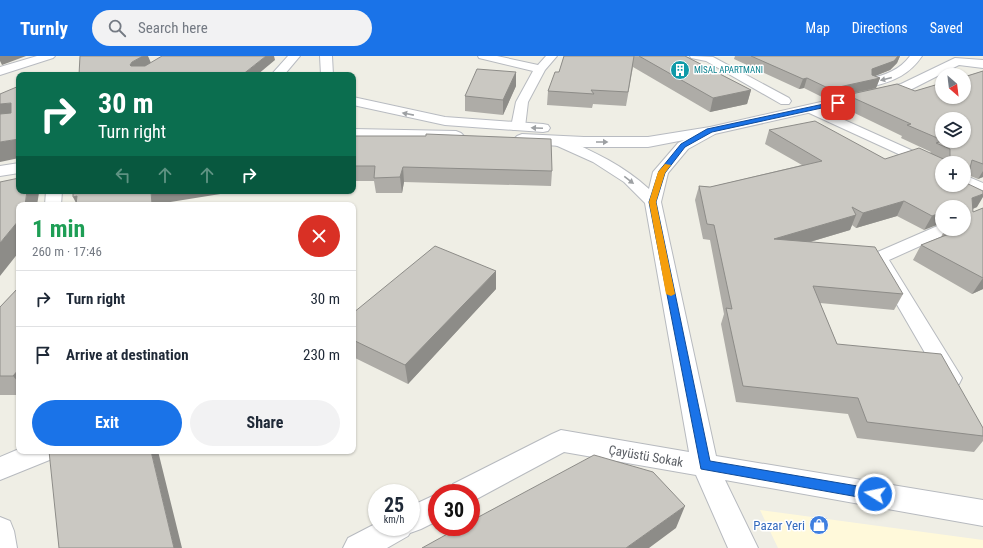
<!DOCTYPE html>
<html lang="en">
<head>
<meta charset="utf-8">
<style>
  body { margin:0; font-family:"Roboto Condensed",sans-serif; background:#f2f2f3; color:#1f2937; height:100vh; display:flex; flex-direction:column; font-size:15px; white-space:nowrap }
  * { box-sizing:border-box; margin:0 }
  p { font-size:13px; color:#747a83 }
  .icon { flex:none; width:22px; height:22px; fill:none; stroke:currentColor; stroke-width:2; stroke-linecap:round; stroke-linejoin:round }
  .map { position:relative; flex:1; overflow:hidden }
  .panel { position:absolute; left:16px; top:146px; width:340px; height:252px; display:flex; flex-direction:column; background:#fff; border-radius:8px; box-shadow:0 1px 3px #0004 }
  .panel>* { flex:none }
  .guide { position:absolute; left:16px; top:16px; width:340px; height:122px; border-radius:8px; box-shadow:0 1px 3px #0004; background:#0b6e4f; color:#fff; overflow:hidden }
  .needle { width:26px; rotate:152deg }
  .buttons { position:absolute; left:935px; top:12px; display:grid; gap:8px }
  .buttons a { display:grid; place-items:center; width:36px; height:36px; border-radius:50%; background:#fff; box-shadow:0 1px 3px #0004; font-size:20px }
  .speed { position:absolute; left:368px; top:428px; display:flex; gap:8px; font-size:20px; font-weight:700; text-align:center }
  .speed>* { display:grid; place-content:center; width:52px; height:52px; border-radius:50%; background:#fff; box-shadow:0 1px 3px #0004; line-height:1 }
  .speed small { font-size:10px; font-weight:400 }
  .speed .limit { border:6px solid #d22; background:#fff; color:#111 }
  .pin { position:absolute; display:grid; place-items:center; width:34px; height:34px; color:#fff; margin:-17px; border-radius:8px; box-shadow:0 2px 6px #0006 }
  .me { position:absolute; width:44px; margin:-22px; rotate:280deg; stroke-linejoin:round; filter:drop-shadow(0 0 3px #0008) }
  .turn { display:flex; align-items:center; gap:14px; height:84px; padding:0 16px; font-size:18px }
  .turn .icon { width:52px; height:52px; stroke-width:2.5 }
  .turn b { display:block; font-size:28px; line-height:34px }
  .lanes { display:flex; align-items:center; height:38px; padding:0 16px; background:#0003; justify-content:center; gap:20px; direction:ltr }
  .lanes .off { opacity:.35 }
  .round { display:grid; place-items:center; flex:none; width:42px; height:42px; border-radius:21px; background:#f2f2f3 }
  .overview { display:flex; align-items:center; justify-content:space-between; height:68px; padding:0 16px }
  h1 { font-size:24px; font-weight:700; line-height:30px; color:#1e9e55 }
  .action { display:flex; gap:8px; margin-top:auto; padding:8px 16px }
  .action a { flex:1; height:46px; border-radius:24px; background:#1a73e8; color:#fff; font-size:16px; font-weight:700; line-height:46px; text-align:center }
  .action a+a { background:#f2f2f3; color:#1f2937 }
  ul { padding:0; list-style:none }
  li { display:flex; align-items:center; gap:12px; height:56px; padding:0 16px; border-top:1px solid #e0e1e3 }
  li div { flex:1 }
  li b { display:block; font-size:15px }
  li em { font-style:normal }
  header { display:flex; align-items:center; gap:24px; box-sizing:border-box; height:56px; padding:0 20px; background:#1a73e8; color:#fff }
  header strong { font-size:19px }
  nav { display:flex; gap:22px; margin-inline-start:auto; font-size:14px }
  .search { width:280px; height:36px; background:#f2f2f3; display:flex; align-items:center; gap:10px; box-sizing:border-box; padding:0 14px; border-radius:22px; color:#747a83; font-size:15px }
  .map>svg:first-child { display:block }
  .commercial { fill:#fff9da }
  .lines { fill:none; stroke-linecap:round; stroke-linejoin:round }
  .street-casing { stroke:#b7babf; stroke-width:2 }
  .secondary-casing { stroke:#b8bbc1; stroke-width:2 }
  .street { fill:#fff; fill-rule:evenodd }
  .secondary { fill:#fff; fill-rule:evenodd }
  .wall { fill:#aeaca7; fill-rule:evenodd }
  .shaded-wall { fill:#8d8c88 }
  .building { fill:#cac8c2; stroke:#8d8c88 }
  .oneway { fill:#9da0a3 }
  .route { fill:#1a73e8; stroke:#114b97 }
  .slow { fill:#f59e0b }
  .labels { text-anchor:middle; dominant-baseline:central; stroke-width:3; stroke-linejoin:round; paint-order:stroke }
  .far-culture-label { font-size:9px; fill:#0d838f; stroke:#fff; text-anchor:start }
  .near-street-label { font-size:13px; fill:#5c6066; stroke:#fff }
  .near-shop-label { font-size:13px; fill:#366cbe; stroke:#fff; text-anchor:end }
</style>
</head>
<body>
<header>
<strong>Turnly</strong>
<div class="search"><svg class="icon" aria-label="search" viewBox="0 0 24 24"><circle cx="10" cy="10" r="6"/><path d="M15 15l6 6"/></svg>Search here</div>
<nav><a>Map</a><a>Directions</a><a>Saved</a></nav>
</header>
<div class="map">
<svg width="983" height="492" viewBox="0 0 983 492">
  <rect width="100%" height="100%" fill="#efeee5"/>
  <path class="commercial" d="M 760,454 L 983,484 L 983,492 L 778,492 Z"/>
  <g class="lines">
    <defs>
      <path id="street" d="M 478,0 L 497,0 L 538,9 L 546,0 L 557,0 L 545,14 L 528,46 L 525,71 L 523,74 L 513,74 L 511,71 L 516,46 L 533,15 L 479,2 Z
        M 690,0 L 713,1 L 789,42 L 791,45 L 789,48 L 781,48 L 706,5 L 691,2 Z
        M 811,49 L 942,108 L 942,118 L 807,56 L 805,53 L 807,50 Z
        M 710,71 L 715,72 L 717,75 L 715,78 L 688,93 L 668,117 L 661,146 L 716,400 L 983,444 L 983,470 L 725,424 L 758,492 L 728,492 L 696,419 L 564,396 L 471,446 L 471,437 L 449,437 L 453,428 L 552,378 L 561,374 L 689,396 L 645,147 L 624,126 L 593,106 L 553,88 L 551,85 L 553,82 L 558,81 L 563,82 C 594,96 623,109 649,133 L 653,116 L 678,87 Z
        M 964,119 L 983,127 L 983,138 L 962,129 L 964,129 Z
        M 46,135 L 62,135 L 61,149 L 45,149 Z
        M 942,168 L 942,173 L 952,173 L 949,177 L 889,204 L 962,322 L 959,328 L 951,331 L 943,328 L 870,202 L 873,198 Z
        M 19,393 L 19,395 L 56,395 L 52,403 L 0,424 L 0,401 Z
        M 437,438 L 437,465 L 421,473 L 410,477 L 408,480 L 387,492 L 343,492 L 348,482 L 377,467 L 377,471 L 411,471 L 411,450 Z
        M 0,461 L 10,465 L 14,475 L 17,492 L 0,492 Z"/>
      <path id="secondary" d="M 37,0 L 55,0 L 53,2 L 0,19 L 0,11 Z
        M 288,0 L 300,0 L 284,19 L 271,19 Z
        M 320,0 L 332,0 L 333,19 L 321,19 Z
        M 910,0 L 922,0 C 910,18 894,25 874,30 L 869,29 L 868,26 L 869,23 C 885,19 900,14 910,0 Z
        M 955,2 L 983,4 L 983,12 L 959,9 L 910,34 L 710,79 L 648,91 L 584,91 L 522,88 L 517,86 L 514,83 L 517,80 L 522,78 L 584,81 L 648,81 L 710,71 L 901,28 Z
        M 353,41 L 445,61 L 543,68 L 548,69 L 550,72 L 548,75 L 543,76 L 445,69 L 353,49 Z
        M 353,73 L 456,75 L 461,77 L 464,80 L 461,83 L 456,85 L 353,81 Z
        M 19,107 L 19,117 L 0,120 L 0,110 Z"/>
    </defs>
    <use href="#street" class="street-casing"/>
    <use href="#secondary" class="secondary-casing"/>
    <use href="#street" class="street"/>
    <use href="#secondary" class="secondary"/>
  </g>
  <path class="wall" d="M 564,0 L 685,0 L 751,34 L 747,48 L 710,56 L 633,11 L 626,50 L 593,48 L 592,52 L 547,49 L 548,35 L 559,16 Z
    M 735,0 L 900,0 L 897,7 L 890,14 L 874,20 L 880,22 L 876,32 L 915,35 L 983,15 L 983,121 L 978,123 L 968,119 L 942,107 L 977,151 L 973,153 L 973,156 L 983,152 L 983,233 L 972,238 L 913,204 L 921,189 L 941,181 L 945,173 L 964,173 L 964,151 L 942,151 L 924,174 L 897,160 L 856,172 L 852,169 L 850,174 L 810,186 L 903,238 L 894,254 L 820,247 L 837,288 L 983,372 L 983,385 L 974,396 L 857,382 L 848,358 L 736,346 L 721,268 L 724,258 L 710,184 L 703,183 L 695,144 L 699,130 L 710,131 L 802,109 L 765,88 L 769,74 L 885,103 L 930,97 L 931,96 L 901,82 L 902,80 L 842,51 L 847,39 L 826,43 L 804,32 L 799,33 L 734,3 ZM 942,63 L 964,85 L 942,85 Z
    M 516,16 L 516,30 L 503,59 L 465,55 L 465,40 Z
    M 353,80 L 552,115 L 551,130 L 404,126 L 402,137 L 376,137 L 374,125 L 353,125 Z
    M 19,231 L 19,339 L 0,339 L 0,251 Z
    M 496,233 L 408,328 L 353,301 L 353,257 Z"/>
  <path class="shaded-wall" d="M 0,0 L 26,0 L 2,9 L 0,5 Z
    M 143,0 L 148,0 L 151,7 L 136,16 L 130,9 L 132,6 Z
    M 266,0 L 274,0 L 275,4 L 257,19 L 242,19 Z
    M 898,0 L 900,0 L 897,7 L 890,14 L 868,23 L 872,13 Z
    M 516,16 L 516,30 L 503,59 L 503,44 Z
    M 807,22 L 804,32 L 799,33 L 803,23 Z
    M 880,22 L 876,32 L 826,43 L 830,33 Z
    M 751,34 L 747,48 L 710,56 L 713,42 Z
    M 11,47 L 19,62 L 0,66 L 0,48 Z
    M 19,83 L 19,102 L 0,106 L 0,86 Z
    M 403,111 L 404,126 L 402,137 L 400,121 Z
    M 983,115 L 983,121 L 978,123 Z
    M 969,116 L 964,125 L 964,118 Z
    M 27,135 L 38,135 L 39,137 L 37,149 L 25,149 Z
    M 151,135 L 239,135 L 158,148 L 158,149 L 152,149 Z
    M 983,138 L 983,141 L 977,151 L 964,156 L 972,142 Z
    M 77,140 L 77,149 L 73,141 Z
    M 904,145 L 897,160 L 856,172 L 863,157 Z
    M 942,156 L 942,167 L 924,174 L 932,160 Z
    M 856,159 L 850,174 L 769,198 L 774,183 Z
    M 19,164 L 19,196 L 0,220 L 0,187 Z
    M 496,215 L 496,233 L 408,328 L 405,309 Z
    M 983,222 L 983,233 L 972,238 Z
    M 19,313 L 19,327 L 13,320 Z
    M 151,395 L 158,395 L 182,492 L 174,492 Z
    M 685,450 L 676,472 L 649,492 L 626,492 Z"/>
  <path class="building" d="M 80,0 L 143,0 L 132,6 L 130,9 L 131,10 L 145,10 L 162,0 L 266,0 L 242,19 L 79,19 Z
    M 564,0 L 634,0 L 628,36 L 591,34 L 594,38 L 548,35 L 555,16 L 559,16 Z
    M 639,0 L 685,0 L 751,34 L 713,42 Z
    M 751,0 L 898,0 L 894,5 L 872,13 L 872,19 L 880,22 L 830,33 L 807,22 L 803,23 Z
    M 477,13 L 516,16 L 503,44 L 465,40 Z
    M 983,15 L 983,108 L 972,104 L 969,116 L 964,118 L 964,107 L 942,107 L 942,129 L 964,129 L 964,126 L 983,135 L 983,138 L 972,142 L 973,156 L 983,152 L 983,222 L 921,189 L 959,174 L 958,173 L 964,173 L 964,151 L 942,151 L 942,156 L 932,160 L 904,145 L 863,157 L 852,151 L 856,159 L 774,183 L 875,191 L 903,238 L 813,230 L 837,288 L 941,298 L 983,372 L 983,380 L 867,366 L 858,342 L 743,330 L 726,252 L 732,253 L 714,169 L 707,168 L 699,130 L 710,131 L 822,105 L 769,74 L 815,65 L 885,103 L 919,92 L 950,106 L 950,93 L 936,87 L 942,85 L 964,85 L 964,63 L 942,63 L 942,84 L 907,69 L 911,68 L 847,39 L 897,28 L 915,35 L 942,27 L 942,41 L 964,41 L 964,21 Z
    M 19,30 L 19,83 L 0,86 L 0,58 L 11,57 L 11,47 L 0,48 L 0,38 Z
    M 426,78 L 551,83 L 552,115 L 403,111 L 400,121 L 374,122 L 375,110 L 353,110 L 353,80 L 426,80 Z
    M 19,122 L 19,135 L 27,135 L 25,149 L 19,149 L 19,164 L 0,187 L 0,126 Z
    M 73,135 L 151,135 L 152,149 L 76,149 L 77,140 L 73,141 Z
    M 435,190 L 496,215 L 405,309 L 353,284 L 353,257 Z
    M 19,231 L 19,313 L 13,320 L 0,320 L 0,251 Z
    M 49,395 L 151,395 L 174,492 L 59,492 Z
    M 594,399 L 653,416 L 685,450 L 626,492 L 422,492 L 460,471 L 471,471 L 471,465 Z"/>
  <defs><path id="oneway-solid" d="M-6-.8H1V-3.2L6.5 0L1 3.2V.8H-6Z"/></defs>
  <g class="oneway">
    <use href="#oneway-solid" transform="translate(886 23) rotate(166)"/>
    <use href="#oneway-solid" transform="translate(408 58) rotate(-169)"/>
    <use href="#oneway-solid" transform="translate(537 72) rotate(-178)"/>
    <use href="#oneway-solid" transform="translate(602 86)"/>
    <use href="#oneway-solid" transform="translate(629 124) rotate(38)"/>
  </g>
  <path class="route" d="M 838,45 L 841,47 L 840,48 L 712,76 L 685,91 L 665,117 L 656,146 L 710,405 L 875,433 L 879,434 L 881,438 L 879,442 L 875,444 L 701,413 L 649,146 L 659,115 L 681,88 L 707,73 Z"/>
  <path class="slow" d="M 665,108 L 671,109 L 665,117 L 656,146 L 675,238 L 671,240 L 666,238 L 649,146 L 658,116 Z"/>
  <defs>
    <symbol id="building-disc" viewBox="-11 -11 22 22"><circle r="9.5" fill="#0f9aa8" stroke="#fff"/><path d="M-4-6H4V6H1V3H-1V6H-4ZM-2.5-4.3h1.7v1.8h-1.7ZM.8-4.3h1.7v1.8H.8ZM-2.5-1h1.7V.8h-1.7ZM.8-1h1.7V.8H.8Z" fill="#fff"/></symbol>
    <symbol id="shop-disc" viewBox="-11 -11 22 22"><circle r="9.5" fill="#3f7fe0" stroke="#fff"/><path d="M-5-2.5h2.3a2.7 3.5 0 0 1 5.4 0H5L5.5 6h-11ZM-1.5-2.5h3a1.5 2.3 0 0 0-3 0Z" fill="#fff"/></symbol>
  </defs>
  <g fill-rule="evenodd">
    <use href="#building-disc" x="669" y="3" width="22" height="22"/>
    <use href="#shop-disc" x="808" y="458" width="22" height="22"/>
  </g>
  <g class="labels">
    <g class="far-culture-label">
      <text x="694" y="14">MİSAL APARTMANI</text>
    </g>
    <g class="near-street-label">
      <text transform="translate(646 400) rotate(10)">Çayüstü Sokak</text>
    </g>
    <g class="near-shop-label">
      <text x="805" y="469">Pazar Yeri</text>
    </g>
  </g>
</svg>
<div class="buttons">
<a><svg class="needle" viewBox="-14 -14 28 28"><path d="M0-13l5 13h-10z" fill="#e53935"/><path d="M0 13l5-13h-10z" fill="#747a83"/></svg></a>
<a><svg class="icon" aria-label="layers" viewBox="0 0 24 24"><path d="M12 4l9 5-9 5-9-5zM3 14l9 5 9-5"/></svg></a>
<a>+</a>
<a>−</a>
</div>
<div class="speed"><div>25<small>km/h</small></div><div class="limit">30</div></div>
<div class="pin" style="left:838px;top:47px;background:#d93025"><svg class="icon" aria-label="arrive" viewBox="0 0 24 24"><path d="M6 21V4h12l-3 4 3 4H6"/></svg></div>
<svg class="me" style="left:875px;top:438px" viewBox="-20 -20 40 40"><circle r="17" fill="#1a73e8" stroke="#fff" stroke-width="3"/><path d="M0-11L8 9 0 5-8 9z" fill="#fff"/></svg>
<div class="guide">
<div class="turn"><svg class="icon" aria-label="right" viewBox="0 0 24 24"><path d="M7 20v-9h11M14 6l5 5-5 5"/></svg><div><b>30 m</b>Turn right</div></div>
<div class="lanes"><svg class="icon off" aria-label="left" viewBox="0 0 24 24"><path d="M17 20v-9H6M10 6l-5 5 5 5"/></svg><svg class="icon off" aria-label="ahead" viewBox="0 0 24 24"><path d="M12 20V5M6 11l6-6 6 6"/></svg><svg class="icon off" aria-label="ahead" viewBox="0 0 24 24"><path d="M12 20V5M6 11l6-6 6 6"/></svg><svg class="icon" aria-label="right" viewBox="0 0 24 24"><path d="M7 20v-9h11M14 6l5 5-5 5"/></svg></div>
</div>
<section class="panel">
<div class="overview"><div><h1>1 min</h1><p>260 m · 17:46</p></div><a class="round" style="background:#d93025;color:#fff"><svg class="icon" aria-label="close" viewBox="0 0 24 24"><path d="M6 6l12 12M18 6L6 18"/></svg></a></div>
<ul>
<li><svg class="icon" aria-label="right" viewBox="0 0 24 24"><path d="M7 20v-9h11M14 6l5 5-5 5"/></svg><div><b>Turn right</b></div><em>30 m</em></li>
<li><svg class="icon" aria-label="arrive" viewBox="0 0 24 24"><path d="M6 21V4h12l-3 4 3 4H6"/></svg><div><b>Arrive at destination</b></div><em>230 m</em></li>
</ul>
<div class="action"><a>Exit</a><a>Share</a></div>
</section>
</div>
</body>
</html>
